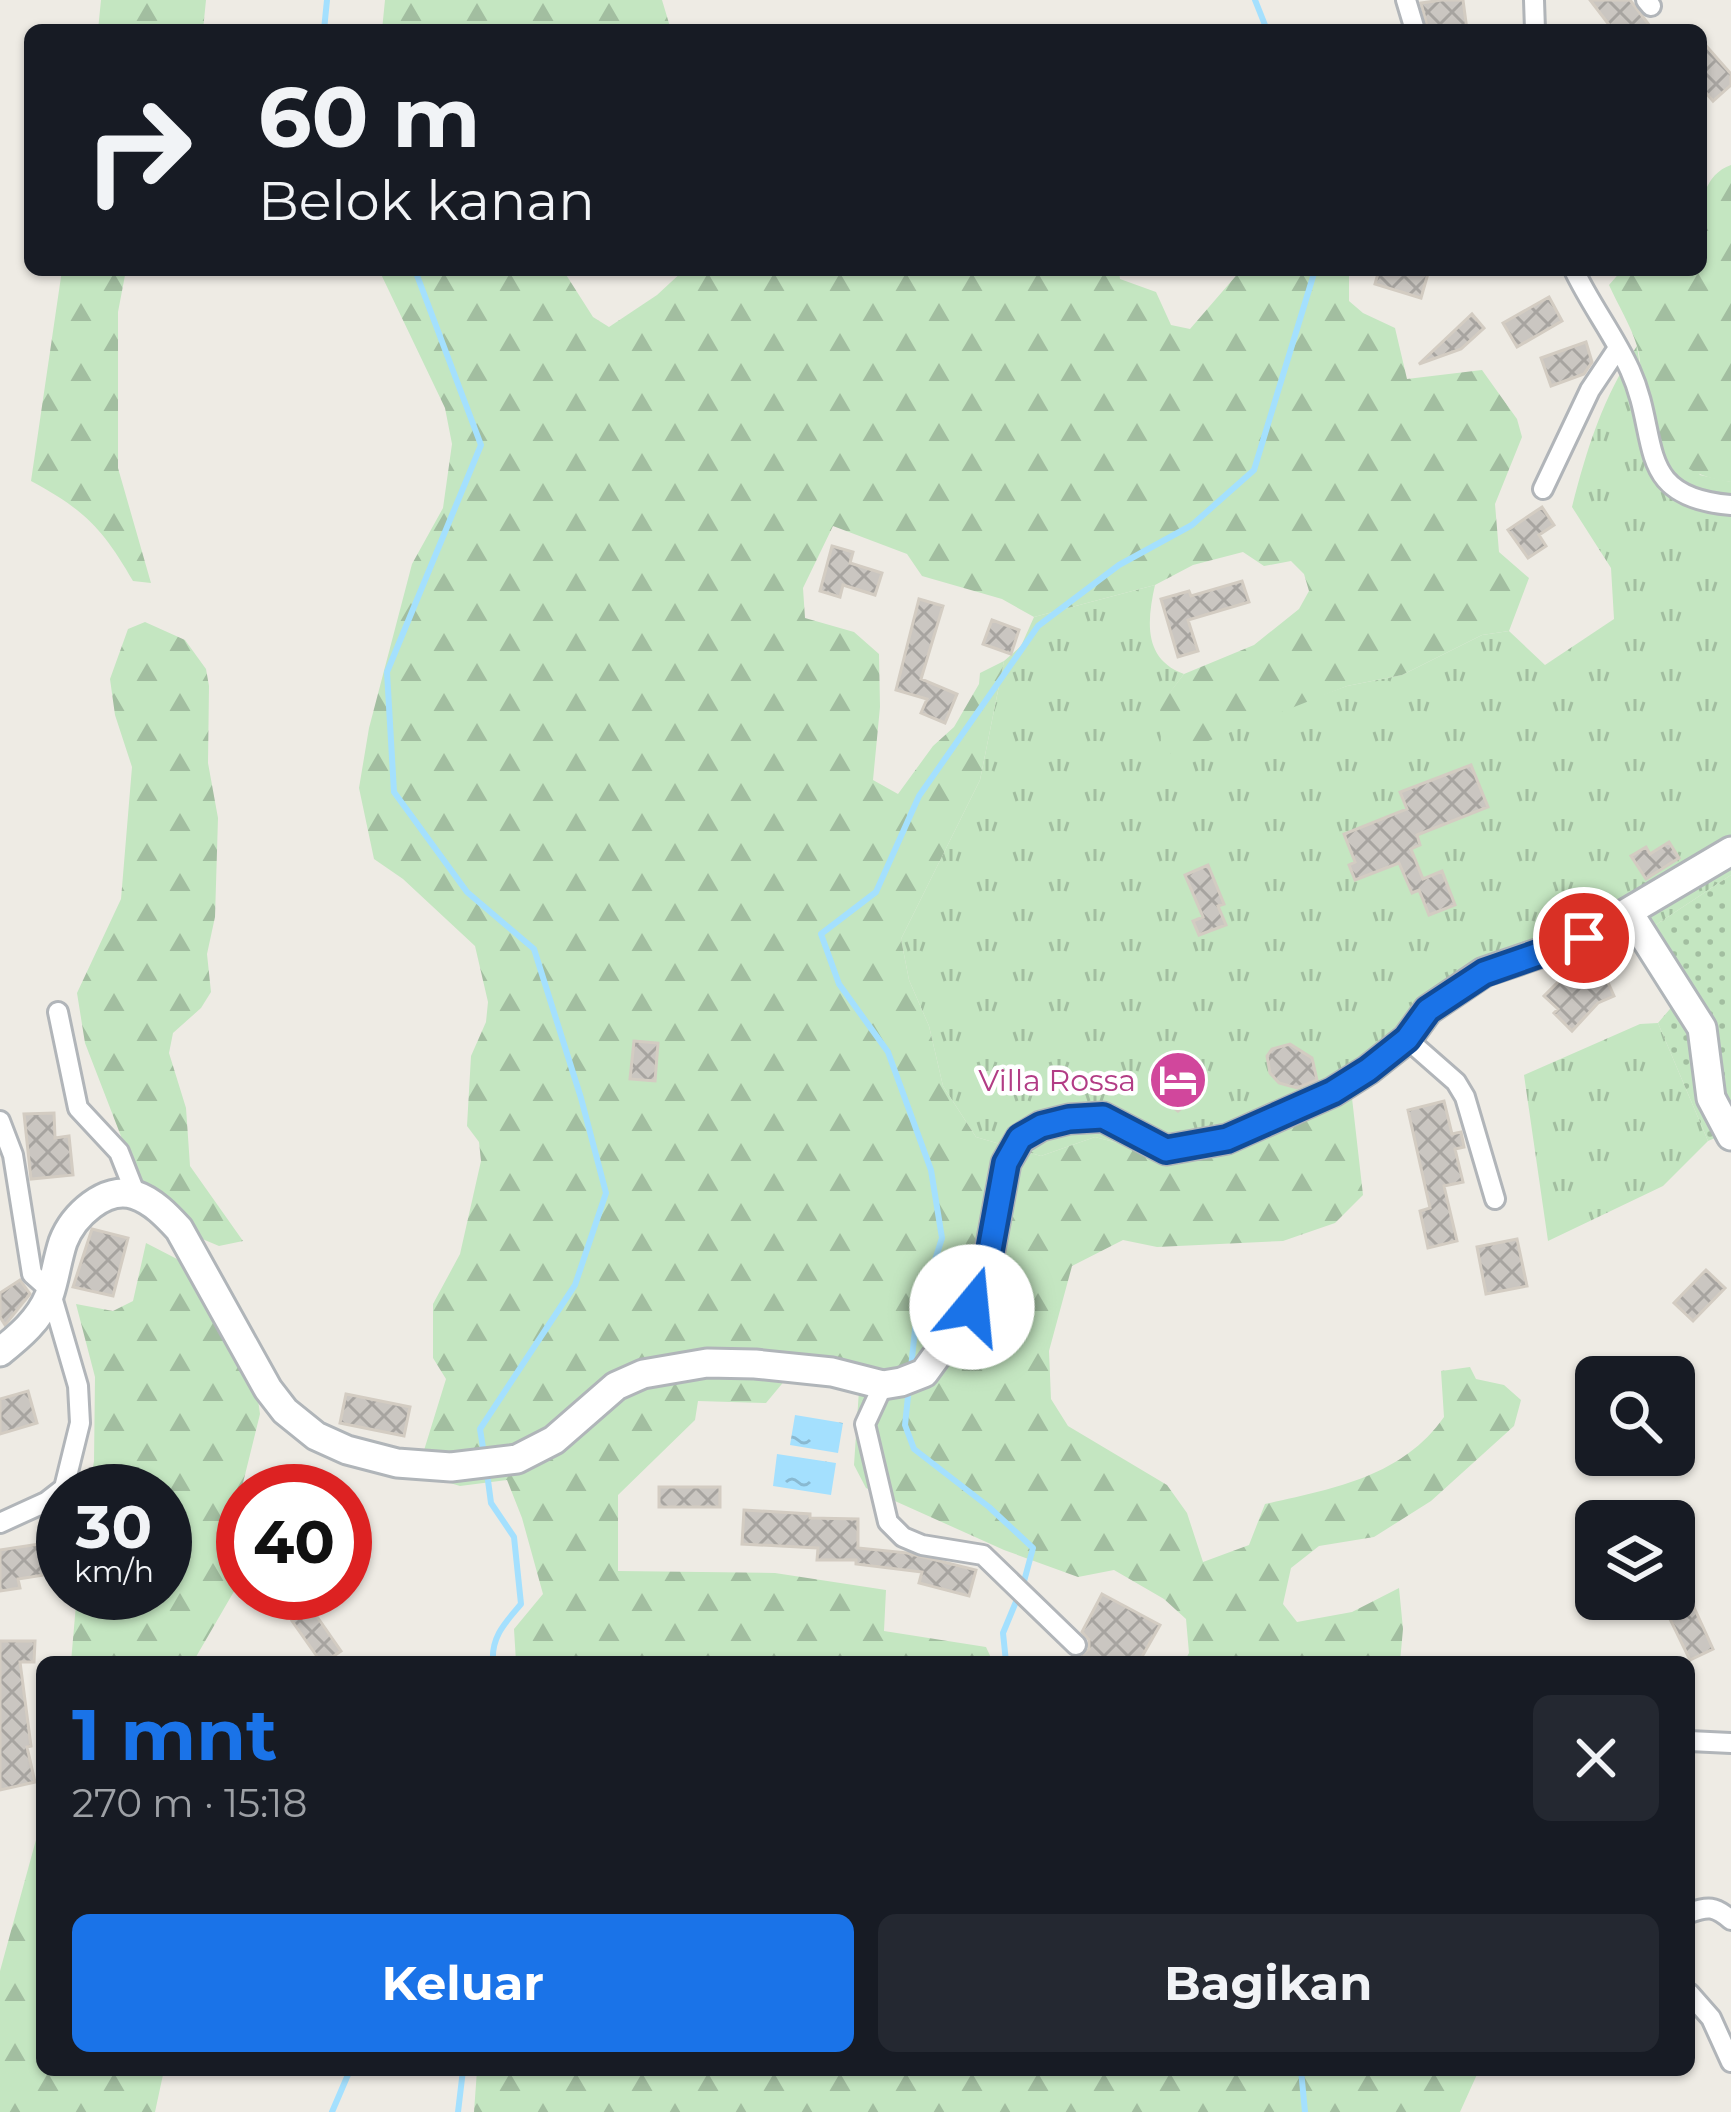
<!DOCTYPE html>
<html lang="id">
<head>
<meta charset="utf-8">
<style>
  body { margin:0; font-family:Montserrat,sans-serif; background:#242831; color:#f1f3f6; height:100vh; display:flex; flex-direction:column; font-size:45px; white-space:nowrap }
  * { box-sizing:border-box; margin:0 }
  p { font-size:39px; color:#9ea1a6 }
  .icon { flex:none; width:66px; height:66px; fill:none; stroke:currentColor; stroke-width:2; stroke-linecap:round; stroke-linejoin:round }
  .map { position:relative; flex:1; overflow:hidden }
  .side { position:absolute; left:36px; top:1656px; width:1659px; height:420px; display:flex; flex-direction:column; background:#171b24; border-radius:18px; box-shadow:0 3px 9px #0004 }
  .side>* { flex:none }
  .hud { position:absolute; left:24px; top:24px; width:1683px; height:252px; border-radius:18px; box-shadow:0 3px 9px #0004; background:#171b24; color:#f1f3f6; overflow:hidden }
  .controls { position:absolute; left:1575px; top:1356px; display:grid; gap:24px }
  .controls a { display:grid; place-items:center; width:120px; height:120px; border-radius:18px; background:#171b24; box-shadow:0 3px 9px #0004; font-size:60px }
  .speed { position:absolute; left:36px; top:1464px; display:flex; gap:24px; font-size:60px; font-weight:700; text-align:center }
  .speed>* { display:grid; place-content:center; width:156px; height:156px; border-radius:50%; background:#171b24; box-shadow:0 3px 9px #0004; line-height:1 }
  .speed small { font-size:30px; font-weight:400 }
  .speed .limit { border:18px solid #d22; background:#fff; color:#111 }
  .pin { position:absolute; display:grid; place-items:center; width:102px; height:102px; color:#fff; margin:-51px; border:6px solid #fff; border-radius:50%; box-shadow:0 3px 12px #0007 }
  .me { position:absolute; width:132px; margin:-66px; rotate:17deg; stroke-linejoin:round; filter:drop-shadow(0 0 9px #0008) }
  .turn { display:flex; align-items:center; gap:42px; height:252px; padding:0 36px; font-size:54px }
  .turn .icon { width:156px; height:156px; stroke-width:2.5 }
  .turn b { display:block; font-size:84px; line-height:102px }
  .round { display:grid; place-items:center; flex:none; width:126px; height:126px; border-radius:18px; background:#242831 }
  .summary { display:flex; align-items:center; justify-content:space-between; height:204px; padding:0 36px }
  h1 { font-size:72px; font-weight:700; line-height:90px; color:#1a73e8 }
  .primary-button { display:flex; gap:24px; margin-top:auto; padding:24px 36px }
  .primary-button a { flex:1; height:138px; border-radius:18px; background:#1a73e8; color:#fff; font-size:48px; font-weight:700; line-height:138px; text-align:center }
  .primary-button a+a { background:#242831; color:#f1f3f6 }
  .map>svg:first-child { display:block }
  .grass { fill:url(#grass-tufts) }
  .forest { fill:url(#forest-firs) }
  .park { fill:url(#park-dots) }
  .water { fill:url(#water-ripples) }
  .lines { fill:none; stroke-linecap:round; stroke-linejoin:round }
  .stream { stroke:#a4e0fe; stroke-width:6 }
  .building { fill:url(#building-cross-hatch); stroke:#d3ccc2; stroke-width:3 }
  .street-casing { stroke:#b1b5b9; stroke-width:24 }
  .secondary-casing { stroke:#b0b5b9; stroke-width:33 }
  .street { stroke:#fff; stroke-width:18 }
  .secondary { stroke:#fff; stroke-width:27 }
  .route-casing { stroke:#114b97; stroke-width:30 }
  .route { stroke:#1a73e8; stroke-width:21 }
  .labels { text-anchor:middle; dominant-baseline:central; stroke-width:9; stroke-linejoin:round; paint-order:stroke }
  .hotel-label { font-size:30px; fill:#b23c85; stroke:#fff; text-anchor:end }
</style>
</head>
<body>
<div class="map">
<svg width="1731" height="2112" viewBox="0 0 1731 2112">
  <defs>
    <pattern id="grass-tufts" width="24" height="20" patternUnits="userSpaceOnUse" patternTransform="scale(3)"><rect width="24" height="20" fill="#c4e6c1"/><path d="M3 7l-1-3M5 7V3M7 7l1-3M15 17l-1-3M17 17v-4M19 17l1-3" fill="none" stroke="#a2bea0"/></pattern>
    <pattern id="forest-firs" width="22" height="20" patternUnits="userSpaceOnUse" patternTransform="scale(3)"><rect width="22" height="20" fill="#c4e6c1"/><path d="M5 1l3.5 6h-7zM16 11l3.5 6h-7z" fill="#a2bea0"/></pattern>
    <pattern id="park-dots" width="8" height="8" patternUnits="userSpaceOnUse" patternTransform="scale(3)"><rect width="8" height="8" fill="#c4e6c1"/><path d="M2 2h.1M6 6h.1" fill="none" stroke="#a2bea0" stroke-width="1.8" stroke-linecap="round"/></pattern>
    <pattern id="water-ripples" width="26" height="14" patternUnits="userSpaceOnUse" patternTransform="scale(3)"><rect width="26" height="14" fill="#a4e0fe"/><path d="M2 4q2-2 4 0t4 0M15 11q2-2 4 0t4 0" fill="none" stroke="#89b9d1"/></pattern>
    <pattern id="building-cross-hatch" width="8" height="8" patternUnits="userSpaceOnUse" patternTransform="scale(3)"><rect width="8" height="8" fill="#cac6c1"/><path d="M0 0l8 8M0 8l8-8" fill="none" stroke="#a7a4a0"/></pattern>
  </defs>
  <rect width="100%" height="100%" fill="#eeebe4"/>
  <path class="grass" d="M 1637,346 L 1643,386 L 1700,475 L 1731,482 L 1731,875 L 1636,938 L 1547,962 L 1454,1000 L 1352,1098 L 1307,1116 L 1250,1146 L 1221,1153 L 1168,1156 L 1095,1137 L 1041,1156 L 976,1137 L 943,1086 L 929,1026 L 909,980 L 901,939 L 980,780 L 1004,661 L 1021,646 L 1034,617 L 1155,585 C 1147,621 1143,659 1184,674 L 1160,706 L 1278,711 L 1347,686 L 1402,675 L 1482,635 L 1509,631 L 1545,665 L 1614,619 L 1611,568 L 1572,507 C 1587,448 1603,397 1637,346 Z
    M 1658,1023 L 1708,1141 L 1663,1186 L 1548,1241 L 1524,1075 L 1640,1024 Z"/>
  <path class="forest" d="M 101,0 L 206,0 L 203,30 L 98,30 Z
    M 385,0 L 662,0 L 671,30 L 382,30 Z
    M 1731,165 L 1731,482 C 1671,474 1655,440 1643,385 C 1640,372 1641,358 1637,346 C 1631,326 1618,305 1609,285 L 1622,270 L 1701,270 C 1701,236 1691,179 1731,165 Z
    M 62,270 L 126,270 L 118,312 L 118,468 L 151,583 L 133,581 C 103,529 85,510 31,481 Z
    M 379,270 L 563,270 L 593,317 L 609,327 L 657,295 L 684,270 L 1119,270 L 1120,279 L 1156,292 L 1171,325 L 1190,329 L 1241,270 L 1349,270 L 1349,301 L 1363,313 L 1395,328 L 1407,379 L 1482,370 L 1517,419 L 1522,437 L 1495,504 L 1499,552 L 1529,578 L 1509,631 L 1482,635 L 1402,675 L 1347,686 L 1173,755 L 1161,747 L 1160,705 L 1184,674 L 1254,645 L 1299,609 L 1309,591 L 1304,574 L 1291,561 L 1264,566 L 1243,552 L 1193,565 L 1155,585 L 1034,617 L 1002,599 L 922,576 L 907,554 L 833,526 L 803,588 L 805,618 L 854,632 L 879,654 L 880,707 L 873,780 L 898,794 L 933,746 L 954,727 L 979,684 L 980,673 L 1004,661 L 980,780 L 901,939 L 909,980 L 929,1026 L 943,1086 L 976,1137 L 1041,1156 L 1095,1137 L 1168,1156 L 1221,1153 L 1250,1146 L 1307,1116 L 1352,1098 L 1363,1195 L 1335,1223 L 1283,1241 L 1157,1247 L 1123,1240 L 1072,1266 L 1049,1351 L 1051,1399 L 1068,1426 L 1167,1485 L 1187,1513 L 1203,1562 L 1249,1545 L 1265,1504 C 1332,1489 1402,1477 1444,1417 L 1441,1371 L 1470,1367 L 1476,1379 L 1504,1385 L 1521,1400 L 1514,1426 L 1431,1501 L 1374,1537 L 1319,1546 L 1291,1568 L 1283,1604 L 1297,1622 L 1352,1612 L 1399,1588 L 1403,1629 L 1400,1662 L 1184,1662 L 1189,1653 L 1186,1619 L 1164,1599 L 1114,1570 L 1078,1577 L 1004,1550 L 866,1488 L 854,1465 L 859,1390 L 791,1373 L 766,1403 L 698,1401 L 695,1420 L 618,1495 L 618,1571 L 775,1573 L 886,1590 L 884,1631 L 986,1647 L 993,1662 L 516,1662 L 514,1629 L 543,1594 L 522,1518 L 507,1480 L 460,1486 L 417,1473 L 446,1379 L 433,1358 L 433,1304 L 460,1254 L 481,1161 L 479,1142 L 467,1126 L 471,1056 L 486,1022 L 488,1002 L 475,946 L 403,879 L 374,859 L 359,788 L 369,728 L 412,564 L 443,508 L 452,444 L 445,408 Z
    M 145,622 L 185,640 L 206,669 L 209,686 L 208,763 L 218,818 L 215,917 L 207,954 L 211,992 L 201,1008 L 173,1033 L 169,1053 L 186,1108 L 190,1166 L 243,1241 L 219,1246 L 181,1230 L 146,1201 L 85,1043 L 77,993 L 121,899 L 132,767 L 115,715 L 110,679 L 128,629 Z
    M 146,1243 L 177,1259 L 253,1364 L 260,1414 L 241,1491 L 240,1581 L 193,1662 L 71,1662 L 77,1593 L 165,1593 L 165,1491 L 89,1491 L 94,1461 L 95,1377 L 76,1304 L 113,1311 L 133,1301 Z
    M 42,1818 L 42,2070 L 164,2070 L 155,2112 L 0,2112 L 0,1971 Z
    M 477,2070 L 1479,2070 L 1460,2112 L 474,2112 Z"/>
  <path class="park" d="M 1731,875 L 1731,1131 L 1708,1141 L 1658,1023 L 1675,1003 L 1636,938 Z"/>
  <path class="water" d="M 795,1415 L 843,1423 L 838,1453 L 790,1445 Z
    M 777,1454 L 836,1463 L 831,1495 L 773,1486 Z"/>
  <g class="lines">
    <path class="stream" d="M 1255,0 L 1267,30
      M 324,30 L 327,0
      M 415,270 L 481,445 L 387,672 L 394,792 L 467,892 L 534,949 L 581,1098 L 606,1193 L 575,1285 L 480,1429 L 484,1454
      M 911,1368 L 916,1320 L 942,1238 L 931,1170 L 888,1052 L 839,984 L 821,934 L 876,892 L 919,796 L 1038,626 L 1119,565 L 1192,525 L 1254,470 L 1315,270
      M 909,1387 L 905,1425 L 914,1449 L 989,1507 L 1033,1548 L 1023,1585
      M 487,1473 L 491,1503 L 514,1537 L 521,1604 C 506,1622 491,1636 493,1662
      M 1006,1662 L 1003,1633 L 1018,1597
      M 1301,2070 L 1305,2112
      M 332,2112 L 350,2070
      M 458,2112 L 463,2070"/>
  </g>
  <path class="building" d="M 1442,0 L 1463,0 L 1467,30 L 1428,30 L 1421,3 Z
    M 1590,0 L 1630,0 L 1653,30 L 1613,30 Z
    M 1701,40 L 1731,74 L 1731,85 L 1713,101 L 1701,87 Z
    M 1379,270 L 1429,270 L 1421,298 L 1375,284 Z
    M 1549,297 L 1562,321 L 1517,347 L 1503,323 Z
    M 1472,314 L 1484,328 L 1461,349 L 1419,364 Z
    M 1586,342 L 1592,362 L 1584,374 L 1551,386 L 1541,358 Z
    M 1542,507 L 1554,525 L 1539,535 L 1546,546 L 1528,558 L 1508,530 Z
    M 832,546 L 853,552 L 850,563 L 882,573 L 875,595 L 843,585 L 840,597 L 820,591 Z
    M 1242,581 L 1249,602 L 1188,620 L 1198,651 L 1178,657 L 1161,599 L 1189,591 L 1191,596 Z
    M 919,599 L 943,606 L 921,679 L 957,694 L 945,723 L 921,713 L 927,699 L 896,690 Z
    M 992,620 L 1019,630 L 1011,654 L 983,644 Z
    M 1471,765 L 1488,807 L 1417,835 L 1420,845 L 1411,849 L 1423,879 L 1442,871 L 1455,905 L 1429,915 L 1419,890 L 1412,893 L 1399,863 L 1355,880 L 1349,865 L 1355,862 L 1344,834 L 1407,809 L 1400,792 Z
    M 1669,842 L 1679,858 L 1646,879 L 1631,856 L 1646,847 L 1650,854 Z
    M 1208,865 L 1224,904 L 1218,906 L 1226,925 L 1199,935 L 1193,921 L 1203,917 L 1185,875 Z
    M 1607,957 L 1615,974 L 1606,978 L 1614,996 L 1598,1003 L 1572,1031 L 1554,1013 L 1558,1009 L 1544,996 L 1565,975 Z
    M 634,1041 L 658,1043 L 655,1081 L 630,1079 Z
    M 1290,1044 L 1312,1058 L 1317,1080 L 1297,1088 L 1279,1083 L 1270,1073 L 1267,1056 L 1272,1049 Z
    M 1172,1057 L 1185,1057 L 1198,1070 L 1196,1096 L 1178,1111 L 1165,1101 L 1159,1079 L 1163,1067 Z
    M 1444,1101 L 1452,1134 L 1461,1132 L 1464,1147 L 1455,1149 L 1463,1182 L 1444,1186 L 1457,1241 L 1428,1248 L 1420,1211 L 1430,1208 L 1408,1110 Z
    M 54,1113 L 55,1138 L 69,1136 L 73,1175 L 31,1179 L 24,1114 Z
    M 92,1229 L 128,1238 L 113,1296 L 73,1287 Z
    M 1517,1239 L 1527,1286 L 1486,1294 L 1477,1247 Z
    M 1706,1270 L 1725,1288 L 1693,1321 L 1674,1303 Z
    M 20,1280 L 30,1294 L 5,1325 L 0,1317 L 0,1293 Z
    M 28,1391 L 37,1423 L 0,1434 L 0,1399 Z
    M 346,1394 L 410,1407 L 404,1436 L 340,1423 Z
    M 659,1487 L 720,1487 L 720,1507 L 659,1507 Z
    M 744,1510 L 810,1514 L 810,1518 L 858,1519 L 858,1548 L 907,1553 L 976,1570 L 969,1596 L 919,1583 L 922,1572 L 856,1564 L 856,1560 L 817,1560 L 818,1548 L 742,1544 Z
    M 46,1543 L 50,1574 L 18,1579 L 20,1588 L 0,1591 L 0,1550 Z
    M 1102,1594 L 1160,1625 L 1139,1662 L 1071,1662 L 1089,1649 L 1089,1640 L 1082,1632 Z
    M 1692,1603 L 1713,1649 L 1690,1660 L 1668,1615 Z
    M 311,1608 L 341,1651 L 325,1662 L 321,1662 L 292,1621 Z
    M 0,1641 L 35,1641 L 34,1662 L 20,1662 L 31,1746 L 27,1747 L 35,1782 L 0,1790 Z"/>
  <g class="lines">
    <defs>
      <path id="street" d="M 1406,0 L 1415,30
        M 1534,0 L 1535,30
        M 1646,0 L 1651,6
        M 1574,270 C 1590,304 1614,335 1630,370 C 1661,438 1632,497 1731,505
        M 1543,489 L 1590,390 L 1618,348
        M 58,1012 L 78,1108 L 119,1152 L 136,1195
        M 1407,1039 L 1456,1082 L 1465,1097 L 1495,1199
        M 0,1121 L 13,1155 L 32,1274 L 50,1290 L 78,1386 L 80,1423 L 64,1488 L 46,1502 L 0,1523
        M 883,1385 L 865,1424 L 888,1522 L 903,1537 L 922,1545 L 983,1555 L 1076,1645
        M 1689,1741 L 1731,1743
        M 1689,1913 C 1708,1906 1715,1906 1731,1920
        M 1689,1993 L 1711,2018 L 1731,2062"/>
      <path id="secondary" d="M 1629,913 L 1702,1028 L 1711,1098 L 1731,1136
        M 0,1352 C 20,1336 39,1320 49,1296 C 55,1279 57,1260 63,1242 C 73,1216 105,1185 135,1195 C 153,1201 167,1216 179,1229 L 268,1389 L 285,1411 L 316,1436 L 347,1450 L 397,1463 L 451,1467 L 517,1459 L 554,1440 L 616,1386 L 643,1374 L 707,1363 L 755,1364 L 832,1372 L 883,1385 L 901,1382 L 924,1373 L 972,1307 L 986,1272 L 1006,1163 L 1020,1139 L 1041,1126 L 1069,1119 L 1103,1117 L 1166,1150 L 1227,1139 L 1333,1092 L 1368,1070 L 1407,1039 L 1428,1010 L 1484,972 L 1584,938 L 1731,851"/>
    </defs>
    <use href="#street" class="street-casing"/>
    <use href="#secondary" class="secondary-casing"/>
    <use href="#street" class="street"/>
    <use href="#secondary" class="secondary"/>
  </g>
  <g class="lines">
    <defs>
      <path id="route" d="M 972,1307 L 986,1272 L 1006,1163 L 1020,1138 L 1041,1126 L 1069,1119 L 1103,1117 L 1166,1150 L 1227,1139 L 1333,1092 L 1368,1070 L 1407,1039 L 1428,1010 L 1484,973 L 1584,938"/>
    </defs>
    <use href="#route" class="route-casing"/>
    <use href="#route" class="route"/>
  </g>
  <defs>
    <symbol id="hotel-disc" viewBox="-11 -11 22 22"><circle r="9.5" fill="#d1479c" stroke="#fff"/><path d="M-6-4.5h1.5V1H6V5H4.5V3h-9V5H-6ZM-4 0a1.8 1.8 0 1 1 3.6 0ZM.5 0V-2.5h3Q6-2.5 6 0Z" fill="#fff"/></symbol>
  </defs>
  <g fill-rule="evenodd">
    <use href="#hotel-disc" x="1145" y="1047" width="66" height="66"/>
  </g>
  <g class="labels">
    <g class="hotel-label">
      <text x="1136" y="1080">Villa Rossa</text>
    </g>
  </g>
</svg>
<div class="controls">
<a><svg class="icon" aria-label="search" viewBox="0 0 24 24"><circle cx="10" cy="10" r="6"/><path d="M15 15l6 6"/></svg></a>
<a><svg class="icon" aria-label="layers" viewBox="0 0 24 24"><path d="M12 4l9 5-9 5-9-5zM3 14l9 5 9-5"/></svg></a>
</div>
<div class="speed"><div>30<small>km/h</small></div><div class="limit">40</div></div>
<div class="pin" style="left:1584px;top:938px;background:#d93025"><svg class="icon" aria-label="arrive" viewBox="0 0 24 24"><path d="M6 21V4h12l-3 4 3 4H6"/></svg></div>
<svg class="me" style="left:972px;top:1307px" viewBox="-20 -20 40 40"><circle r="19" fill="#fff"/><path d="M0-13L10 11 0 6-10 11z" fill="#1a73e8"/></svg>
<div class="hud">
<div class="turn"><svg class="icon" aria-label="right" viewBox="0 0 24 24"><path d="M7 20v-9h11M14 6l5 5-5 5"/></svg><div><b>60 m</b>Belok kanan</div></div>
</div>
<section class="side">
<div class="summary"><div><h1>1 mnt</h1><p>270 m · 15:18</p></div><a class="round"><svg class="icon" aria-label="close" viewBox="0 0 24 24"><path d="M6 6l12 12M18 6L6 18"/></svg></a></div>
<div class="primary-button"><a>Keluar</a><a>Bagikan</a></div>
</section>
</div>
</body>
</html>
